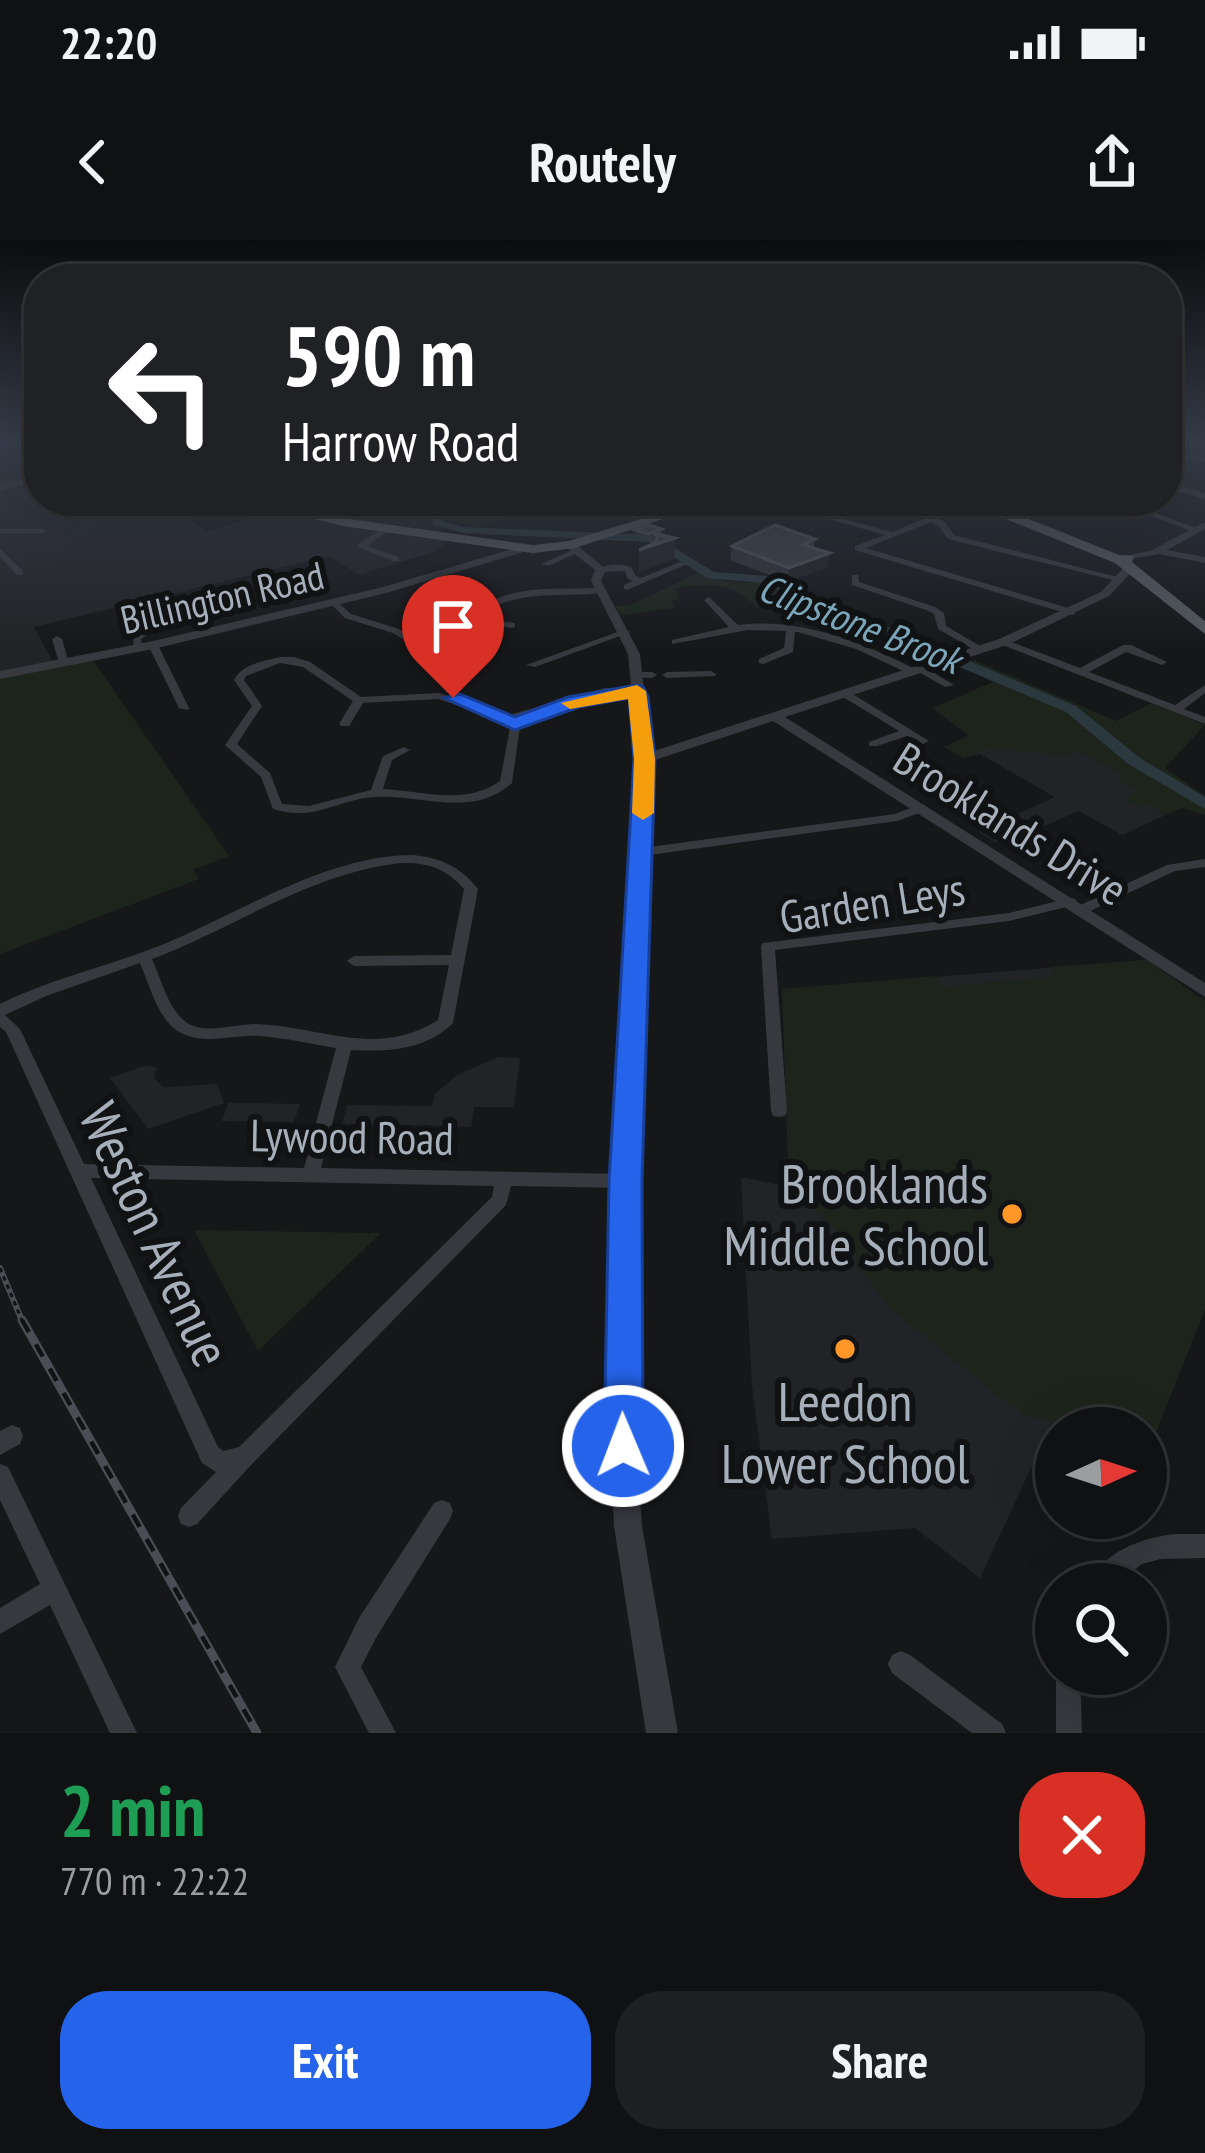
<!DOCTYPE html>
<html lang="en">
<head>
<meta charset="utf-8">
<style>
  body { margin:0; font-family:"PT Sans Narrow",sans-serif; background:#1e1f21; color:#f1f3f6; height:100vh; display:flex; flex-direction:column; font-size:45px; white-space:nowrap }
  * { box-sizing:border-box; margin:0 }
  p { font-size:39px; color:#9c9da0 }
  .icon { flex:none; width:66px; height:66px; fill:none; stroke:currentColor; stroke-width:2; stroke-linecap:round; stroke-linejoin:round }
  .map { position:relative; height:1493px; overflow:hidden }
  .drawer { display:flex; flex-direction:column; background:#101113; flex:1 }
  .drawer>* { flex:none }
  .top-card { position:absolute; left:24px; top:24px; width:1158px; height:252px; border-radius:48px; box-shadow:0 12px 48px #0002,0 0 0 3px #303133; background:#202124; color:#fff; overflow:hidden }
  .needle { width:78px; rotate:87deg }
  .buttons { position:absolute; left:1035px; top:1167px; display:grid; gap:24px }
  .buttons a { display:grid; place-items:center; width:132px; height:132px; border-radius:50%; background:#101113; box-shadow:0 12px 48px #0002,0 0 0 3px #303133; font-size:60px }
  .pin { position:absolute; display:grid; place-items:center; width:102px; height:102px; color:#fff; margin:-123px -51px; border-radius:50% 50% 50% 0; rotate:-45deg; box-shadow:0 0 12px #0007 }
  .pin .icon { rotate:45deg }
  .me { position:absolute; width:132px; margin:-66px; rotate:359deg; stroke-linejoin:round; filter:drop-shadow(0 0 9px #0008) }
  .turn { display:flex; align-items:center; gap:42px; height:252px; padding:0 60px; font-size:54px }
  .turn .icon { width:156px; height:156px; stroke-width:2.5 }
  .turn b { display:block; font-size:84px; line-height:102px }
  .round { display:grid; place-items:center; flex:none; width:126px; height:126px; border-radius:48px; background:#1e1f21 }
  .summary { display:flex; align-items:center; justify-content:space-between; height:204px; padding:0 60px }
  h1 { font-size:72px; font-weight:600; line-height:90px; color:#1e9e55 }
  .primary-button { display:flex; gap:24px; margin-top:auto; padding:24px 60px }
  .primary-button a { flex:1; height:138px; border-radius:48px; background:#2563eb; color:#fff; font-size:48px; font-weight:600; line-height:138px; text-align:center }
  .primary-button a+a { background:#1e1f21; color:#f1f3f6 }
  .status { display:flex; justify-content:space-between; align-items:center; height:84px; padding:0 60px; background:#101113; direction:ltr }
  .status svg { height:33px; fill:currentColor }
  header { display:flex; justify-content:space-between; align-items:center; height:156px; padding:0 60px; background:#101113; font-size:54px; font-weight:600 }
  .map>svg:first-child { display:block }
  .built { fill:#222326 }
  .green { fill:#1c241c }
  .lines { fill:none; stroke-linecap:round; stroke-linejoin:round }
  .river { fill:#2b383e; fill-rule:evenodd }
  .minor { fill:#37393e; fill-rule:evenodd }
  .tertiary { fill:#37393e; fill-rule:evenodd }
  .primary { fill:#53575d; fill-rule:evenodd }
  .rail-far1-casing { stroke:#4a4d53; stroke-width:6 }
  .rail-casing { stroke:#4a4d53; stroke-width:9 }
  .rail-far1 { stroke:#111214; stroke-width:3; stroke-dasharray:4.5; stroke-linecap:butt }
  .rail { stroke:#111214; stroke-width:4.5; stroke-dasharray:14; stroke-linecap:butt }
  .wall { fill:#323337 }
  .shaded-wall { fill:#212225 }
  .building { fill:#3e4145; stroke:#4f5257; stroke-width:3 }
  .route { fill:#2563eb; stroke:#184099; stroke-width:3 }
  .slow { fill:#f59e0b }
  .poi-dot { fill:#ff9728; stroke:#111214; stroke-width:4.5 }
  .labels { text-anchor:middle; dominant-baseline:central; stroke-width:12; stroke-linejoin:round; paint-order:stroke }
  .far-street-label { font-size:39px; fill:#a7b0ba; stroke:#111214 }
  .far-water-label { font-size:39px; font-style:italic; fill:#7ba5b8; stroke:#111214 }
  .street-label { font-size:45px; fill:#a7b0ba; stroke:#111214 }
  .near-poi-label { font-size:54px; fill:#a7b0ba; stroke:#111214; text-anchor:end }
  .near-street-label { font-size:54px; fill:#a7b0ba; stroke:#111214 }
</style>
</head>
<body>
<div class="status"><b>22:20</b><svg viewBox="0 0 49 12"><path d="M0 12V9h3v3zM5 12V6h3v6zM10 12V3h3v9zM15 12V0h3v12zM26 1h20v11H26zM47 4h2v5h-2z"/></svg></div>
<header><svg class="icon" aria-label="back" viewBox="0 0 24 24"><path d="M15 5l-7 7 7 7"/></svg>Routely<svg class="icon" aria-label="share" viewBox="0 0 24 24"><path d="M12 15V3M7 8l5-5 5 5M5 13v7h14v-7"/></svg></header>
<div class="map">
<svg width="1205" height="1493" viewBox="0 0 1205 1493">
  <rect width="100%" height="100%" fill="#161719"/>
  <path class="built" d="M 0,200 L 39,200 L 39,237 L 0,246 Z
    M 39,241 L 39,261 L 161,261 L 207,292 L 275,270 L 450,299 L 436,311 L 359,335 L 329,316 L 34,387 L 53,422 L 0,432 L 0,249 Z
    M 273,261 L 433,261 L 432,279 L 445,287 L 437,293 L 347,281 L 265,263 Z
    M 985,446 L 1181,568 L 1122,595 L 1079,571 L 1003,604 L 991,600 L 979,592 L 1055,557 L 980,514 L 964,518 L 944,507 L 969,496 L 933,468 Z
    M 1147,720 L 1205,761 L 1205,1069 L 1154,1197 L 1146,1196 L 1146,1188 L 1052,1183 L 980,1338 L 915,1288 L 772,1299 L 752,1146 L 741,937 L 789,947 L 782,749 Z
    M 498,817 L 520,818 L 514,867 L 474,867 L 471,887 L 342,884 L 347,865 L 432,866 L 435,854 L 457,835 Z
    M 147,825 L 157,828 L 154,838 L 163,847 L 217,844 L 224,863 L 148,889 L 110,838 Z
    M 228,863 L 299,864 L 300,864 L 294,882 L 222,881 Z"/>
  <path class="green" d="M 442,261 L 544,261 L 546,262 L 479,288 L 447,280 Z
    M 701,331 L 726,342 L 760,343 L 831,373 C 807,376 782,365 756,367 C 733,341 709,344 674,348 L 680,359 L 671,361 L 676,368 L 620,375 L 615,366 L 629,366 Z
    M 93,420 L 229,616 L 193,630 L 199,639 L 0,714 L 0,437 Z
    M 974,420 L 1116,481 L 1151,463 L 1205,485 L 1165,528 L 1205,556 L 1205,575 L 1181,568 L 1165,575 L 1149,565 L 1140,568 L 1124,559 L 1136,551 L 1117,540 L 1123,535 L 1078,511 L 1070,515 L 985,509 L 964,518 L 944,507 L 969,495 L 933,468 L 993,442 L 961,424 Z
    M 1147,720 L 1205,761 L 1205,1069 L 1154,1197 L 1146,1196 L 1146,1188 L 1091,1188 L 1022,1175 L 893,1071 L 857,1026 L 849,1001 L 789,948 L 782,749 L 935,736 L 942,747 L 1055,736 L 1049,727 Z
    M 194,990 L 381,993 L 258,1111 Z"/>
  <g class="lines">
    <path class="river" d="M 429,261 L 439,261 L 443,281 L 464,287 L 653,295 L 714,332 L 767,336 L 1076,466 L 1140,518 L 1205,557 L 1205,569 L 1128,524 L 1066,472 L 761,343 L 707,338 L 650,302 L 464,293 L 434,285 Z"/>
    <path class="minor" d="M 1198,200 L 1205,200 L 1205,207 Z
      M 1167,206 L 1171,211 L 1167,213 Z
      M 87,261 L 103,261 L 63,270 L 59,268 Z
      M 604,261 L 616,261 L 664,276 L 657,278 Z
      M 765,261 L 778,261 L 892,292 L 923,279 L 881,269 L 881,265 L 931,277 L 959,269 L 963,271 L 962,273 L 938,279 L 945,282 L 954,295 L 1121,338 L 1117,341 L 948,299 L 939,286 L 931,282 L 866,308 L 1075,370 L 1075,374 L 1072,375 L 855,310 L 855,306 L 885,295 Z
      M 1033,261 L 1056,261 L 1089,272 L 1085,274 L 1045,262 L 1005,273 L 1001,271 Z
      M 1111,261 L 1122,261 L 1199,289 L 1192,291 Z
      M 384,287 L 391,289 L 367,306 L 399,317 L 399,321 L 393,321 L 356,306 Z
      M 0,289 L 43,289 L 47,291 L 43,293 L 0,293 Z
      M 0,309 L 23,331 L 23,335 L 17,335 L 0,317 Z
      M 575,309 L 582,311 L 548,326 L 541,324 Z
      M 680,322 L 687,324 L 627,350 L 624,349 L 624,345 L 633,341 L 628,339 L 625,331 L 601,332 L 597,329 C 604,324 625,323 632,328 L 635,335 L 641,338 Z
      M 852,335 L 858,335 L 859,342 L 935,367 L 944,373 L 946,386 L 987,410 L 978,412 L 938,389 L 934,374 L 929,371 L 852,345 Z
      M 600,348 L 603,349 L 603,353 C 560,358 519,348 480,375 L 484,379 L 515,383 L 515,387 L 512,388 L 478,384 L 470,374 C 508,343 554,350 600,348 Z
      M 213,356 L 221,358 L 181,374 L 141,399 L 143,410 L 134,408 L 133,396 L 175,370 Z
      M 709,357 L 738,385 C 800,377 862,402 917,430 L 926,428 L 954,445 L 945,447 L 919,432 L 910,434 L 856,409 L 798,392 L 795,392 L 793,412 L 763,424 L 759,423 L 759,419 L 784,408 L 786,391 L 748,390 L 672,404 L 672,400 L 729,387 L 704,360 Z
      M 334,359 L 351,374 L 399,389 L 437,412 L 460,409 L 465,412 L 460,415 L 431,417 L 393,393 L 345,378 L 329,362 Z
      M 623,390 L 631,392 L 535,427 L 526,425 Z
      M 57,396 L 62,399 L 69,423 L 68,425 L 59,423 L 52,399 Z
      M 1000,400 L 1006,400 L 1080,428 L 1123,405 L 1131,405 L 1167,422 L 1162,425 L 1126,412 L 1089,432 L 1175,465 L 1205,445 L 1205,453 L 1184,469 L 1205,477 L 1205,484 L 1000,404 Z
      M 153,402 L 158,405 L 189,468 L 188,470 L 179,468 L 148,405 Z
      M 280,417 L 294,417 L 310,422 L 361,457 L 439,453 L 509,475 L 605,448 L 637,448 L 642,451 L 637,454 L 577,464 L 520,486 L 512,543 C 472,579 422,554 375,557 C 334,560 317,582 273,569 L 261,537 L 225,505 L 252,466 L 234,440 C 242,424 264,421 280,417 ZM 280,423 L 303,427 L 353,461 L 339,484 L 341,486 L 349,486 L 363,463 L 438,459 L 505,481 L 510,488 L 500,541 C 465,566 423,551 383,549 L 392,520 L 410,510 L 404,507 L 383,516 L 371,550 L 309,566 L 282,564 L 270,533 L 237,504 L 262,466 L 244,440 L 246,436 Z
      M 711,431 L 716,434 L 715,436 L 667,438 L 662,435 L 667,432 Z
      M 637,432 L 652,432 L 657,435 L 652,438 L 633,437 L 633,433 Z
      M 843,453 L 851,453 L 929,501 L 923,504 L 907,496 L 877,506 L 869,506 L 869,502 L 899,491 L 843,457 Z
      M 921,564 L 925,565 L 925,571 L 897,581 L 642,616 L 636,612 L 642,608 L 895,574 Z
      M 413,615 C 441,618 461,627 478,649 L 453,783 C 426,810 388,812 351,810 L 321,928 L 625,934 L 631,936 L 634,941 L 631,946 L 625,948 L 511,946 L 506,965 L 251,1225 L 197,1284 L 189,1287 L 181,1284 L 178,1276 L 181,1268 L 216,1232 L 202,1223 L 6,792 L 0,787 L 0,764 C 52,738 110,726 164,704 C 241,672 328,615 413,615 ZM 401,623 C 428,622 447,629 464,649 L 451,715 L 354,716 L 347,721 L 354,726 L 449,725 L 438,780 C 377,819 320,786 255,784 C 235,784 207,794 189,784 C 169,773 161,738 152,719 C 234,688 313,632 401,623 ZM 140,723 C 149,744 157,776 176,790 C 200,807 234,794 260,796 C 286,798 311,804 336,808 L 304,928 L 84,924 L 20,789 L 5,775 L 46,756 ZM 91,938 L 494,946 L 492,957 L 239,1207 L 223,1211 L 218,1207 Z
      M 1205,619 L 1205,627 L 1175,631 L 1086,673 L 1081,674 L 1074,670 L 1076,667 L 1167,625 Z
      M 1070,658 L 1075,659 L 1077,662 L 1075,665 L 1009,681 L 775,710 L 787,871 L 785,876 L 779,877 L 773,876 L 771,871 L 761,706 L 763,703 L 1009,673 Z
      M 12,1185 L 20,1188 L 23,1196 L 20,1204 L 0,1215 L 0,1191 Z
      M 0,1224 L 8,1227 L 137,1493 L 110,1493 L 50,1365 L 0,1394 L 0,1368 L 40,1344 L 0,1260 Z
      M 442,1260 L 450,1263 L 453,1271 L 450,1279 L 377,1396 L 361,1427 L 396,1493 L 369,1493 L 335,1427 L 359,1378 L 434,1263 Z
      M 1175,1294 L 1205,1294 L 1205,1318 L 1161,1319 L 1142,1324 L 1116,1344 L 1089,1344 C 1104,1311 1141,1298 1175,1294 Z
      M 901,1411 L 910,1415 L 1002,1484 L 1006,1493 L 972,1493 L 892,1433 L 888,1424 L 892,1415 Z
      M 1056,1430 L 1056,1434 L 1080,1434 L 1082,1493 L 1056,1493 Z"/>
    <path class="tertiary" d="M 1205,215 L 1205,221 L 1167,222 L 1167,216 Z
      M 39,236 L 39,242 L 0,250 L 0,244 Z
      M 1167,242 L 1205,253 L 1205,259 L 1167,248 Z
      M 1205,282 L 1205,289 L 1167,310 L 1205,317 L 1205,323 L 1159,314 L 1129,319 L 1124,316 L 1150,311 Z
      M 566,303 L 574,303 L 606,329 L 601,341 L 640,414 L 651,512 L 999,399 L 1101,352 L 1127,324 L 1135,324 L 1135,328 L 1109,356 L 1007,405 L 785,477 L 1205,743 L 1205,757 L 773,481 L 652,521 L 636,941 L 634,1167 L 642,1286 L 678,1493 L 646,1493 L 614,1286 L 608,1167 L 614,941 L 638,519 L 628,414 L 591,341 L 595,330 L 566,307 Z
      M 523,306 L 528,309 L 527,311 L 386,353 L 153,409 L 0,439 L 0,431 L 153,401 L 383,347 Z"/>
    <path class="primary" d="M 247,261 L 269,261 L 342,278 L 533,305 L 569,301 L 699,261 L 718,261 L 575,308 L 533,313 L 342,286 Z
      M 903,261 L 984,261 L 1119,315 L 1134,316 L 1132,322 L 1205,381 L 1205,394 L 1115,323 L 976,267 L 909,265 Z"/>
    <defs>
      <path id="rail-far1" d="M 0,1028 L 23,1083"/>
      <path id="rail" d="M 22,1080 L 257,1493"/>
    </defs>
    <use href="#rail-far1" class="rail-far1-casing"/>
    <use href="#rail" class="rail-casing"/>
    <use href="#rail-far1" class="rail-far1"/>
    <use href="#rail" class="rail"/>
  </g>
  <path class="wall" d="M 1167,218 L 1184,219 L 1178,229 L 1167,229 Z
    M 726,261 L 766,261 L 766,266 L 752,271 Z
    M 662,289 L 662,293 L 658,294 L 674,319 L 639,332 L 639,310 L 653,303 L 653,296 L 648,298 L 635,293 L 635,290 Z
    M 815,299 L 814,308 L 828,327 L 787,342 L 730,320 L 732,306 Z"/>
  <path class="shaded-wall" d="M 762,261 L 766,261 L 766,266 L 752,271 L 752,264 Z
    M 675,298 L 674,319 L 639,332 L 639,310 Z
    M 830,313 L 828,327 L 787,342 L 789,328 Z"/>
  <path class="building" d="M 1167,218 L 1184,219 L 1180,222 L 1167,221 Z
    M 650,285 L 662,289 L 648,294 L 635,290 Z
    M 775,285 L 815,299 L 803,305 L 830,313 L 789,328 L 732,306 Z
    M 653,293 L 675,298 L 639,310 L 656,302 L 658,296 Z"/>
  <linearGradient id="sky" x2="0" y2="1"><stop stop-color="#0c0d0e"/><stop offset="0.49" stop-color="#363c49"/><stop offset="1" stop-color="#363c49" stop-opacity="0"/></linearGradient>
  <rect width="1205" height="409" fill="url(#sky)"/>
  <path class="route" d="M 637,445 L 643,447 L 648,457 L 655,519 L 642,941 L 643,1206 L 637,1220 L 623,1226 L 609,1220 L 604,1206 L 609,941 L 634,519 L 629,458 L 579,467 L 515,490 L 444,458 L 460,454 L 515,477 L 568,457 Z"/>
  <path class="slow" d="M 637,445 L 646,451 L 655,519 L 654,573 L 643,580 L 632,573 L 634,519 L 628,459 L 570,469 L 561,463 Z"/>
  <g class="poi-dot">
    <circle cx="1012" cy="974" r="12"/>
    <circle cx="845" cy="1109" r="12"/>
  </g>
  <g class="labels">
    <g class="far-street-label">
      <text transform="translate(222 357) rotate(-13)">Billington Road</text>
    </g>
    <g class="far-water-label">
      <text transform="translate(860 383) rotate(21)">Clipstone Brook</text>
    </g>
    <g class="street-label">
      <text transform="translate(1011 583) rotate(32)">Brooklands Drive</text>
      <text transform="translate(872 662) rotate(-9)">Garden Leys</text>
      <text transform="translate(352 896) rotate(1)">Lywood Road</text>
    </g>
    <g class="near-poi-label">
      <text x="988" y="943">Brooklands<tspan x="988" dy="62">Middle School</tspan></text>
      <text x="845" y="1161" text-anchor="middle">Leedon<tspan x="845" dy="62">Lower School</tspan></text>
    </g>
    <g class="near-street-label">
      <text transform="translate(156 994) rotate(65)">Weston Avenue</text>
    </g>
  </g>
</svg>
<div class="buttons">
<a><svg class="needle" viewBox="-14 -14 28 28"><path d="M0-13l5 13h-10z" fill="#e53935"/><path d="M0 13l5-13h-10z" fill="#9c9da0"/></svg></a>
<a><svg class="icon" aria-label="search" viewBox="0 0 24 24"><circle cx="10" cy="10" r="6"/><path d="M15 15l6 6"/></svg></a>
</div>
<div class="pin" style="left:453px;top:458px;background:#d93025"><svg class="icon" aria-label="arrive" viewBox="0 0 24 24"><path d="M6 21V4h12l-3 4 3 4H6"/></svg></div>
<svg class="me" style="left:623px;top:1206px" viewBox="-20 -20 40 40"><circle r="17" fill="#2563eb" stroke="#fff" stroke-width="3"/><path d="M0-11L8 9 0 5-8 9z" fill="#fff"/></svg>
<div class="top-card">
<div class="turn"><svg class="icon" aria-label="left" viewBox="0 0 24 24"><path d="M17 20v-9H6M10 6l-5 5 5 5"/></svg><div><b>590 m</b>Harrow Road</div></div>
</div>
</div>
<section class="drawer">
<div class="summary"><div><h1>2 min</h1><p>770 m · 22:22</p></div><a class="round" style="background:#d93025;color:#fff"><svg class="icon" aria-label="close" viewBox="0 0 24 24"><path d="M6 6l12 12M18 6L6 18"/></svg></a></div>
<div class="primary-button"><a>Exit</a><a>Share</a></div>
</section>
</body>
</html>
